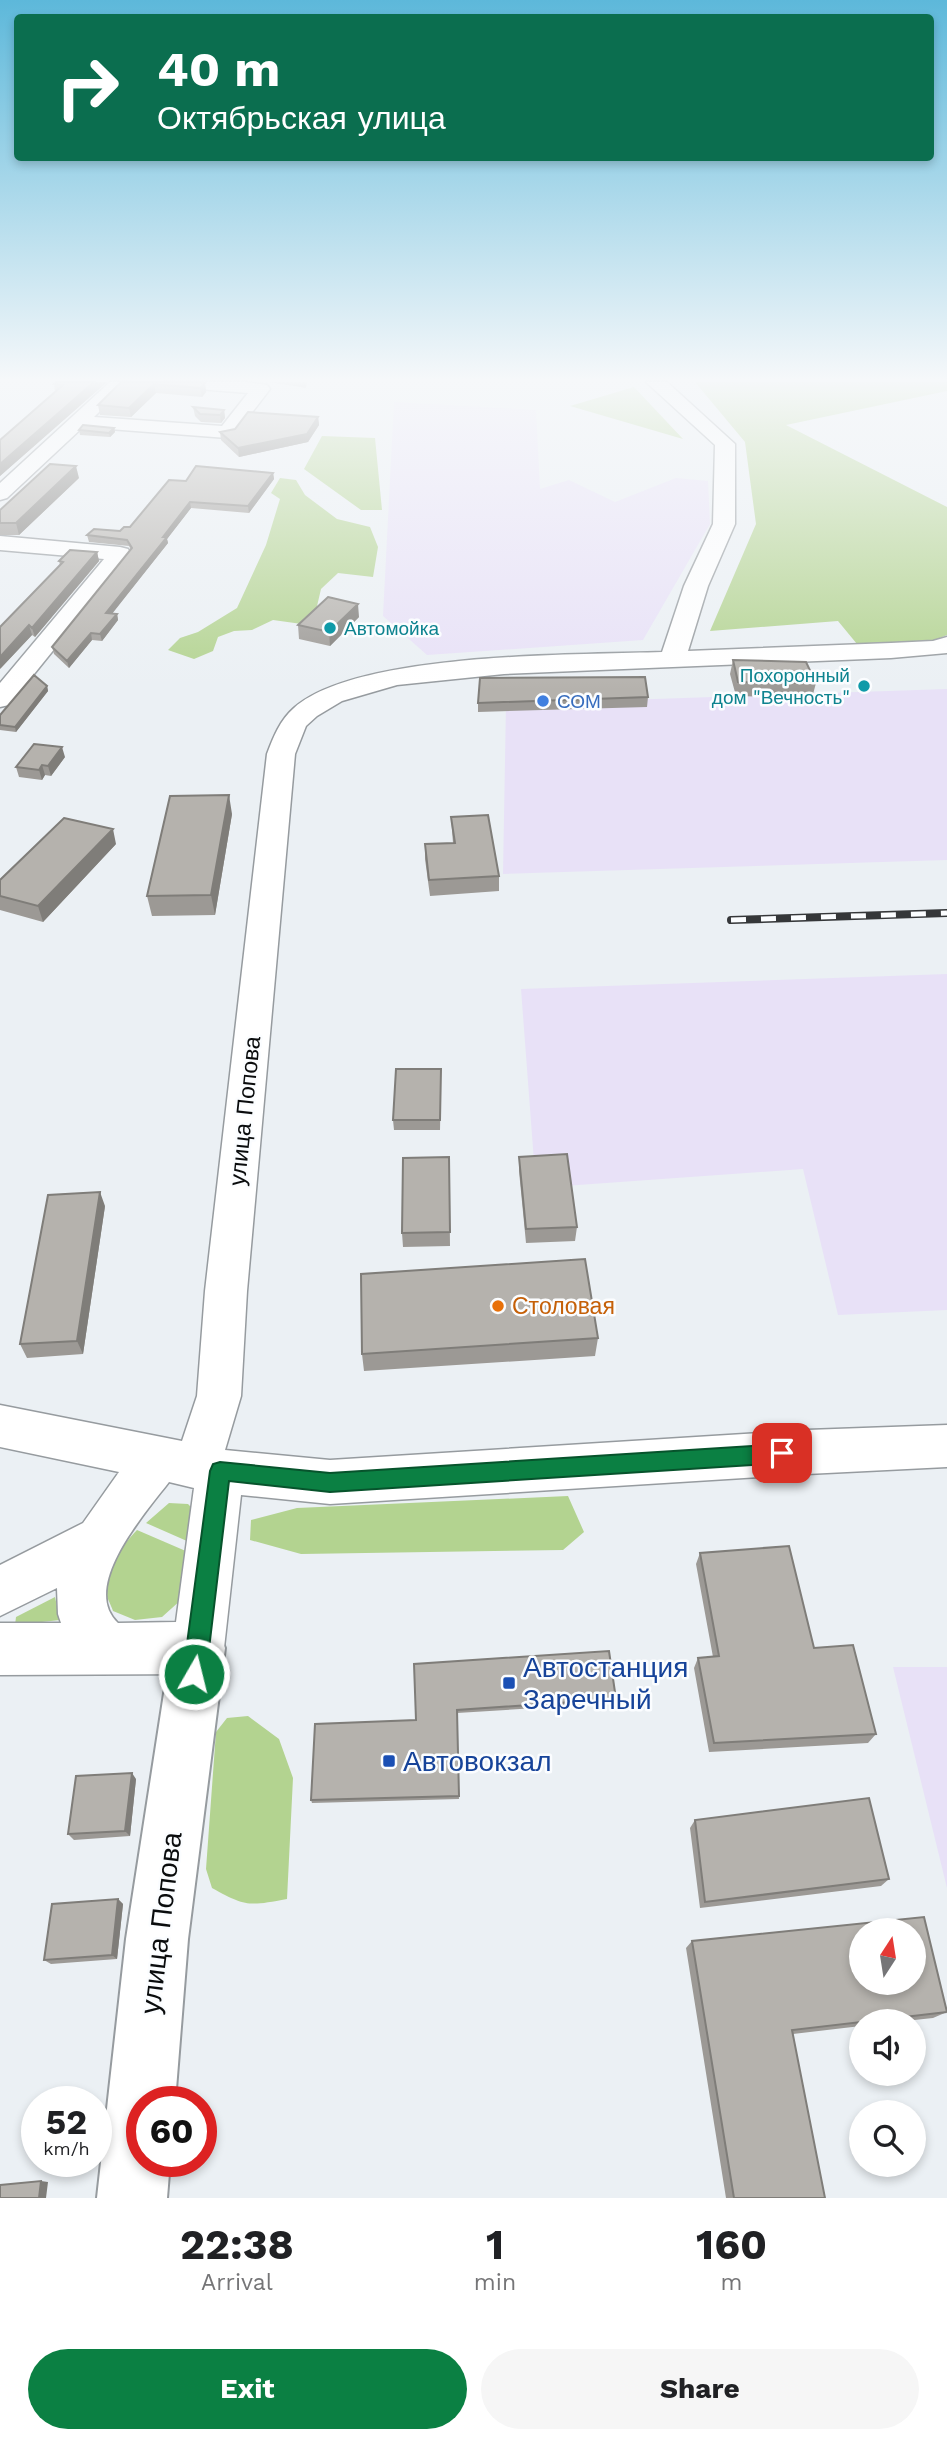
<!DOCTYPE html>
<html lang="en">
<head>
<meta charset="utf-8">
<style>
  body { margin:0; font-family:"Work Sans",sans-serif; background:#f6f6f6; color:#202124; height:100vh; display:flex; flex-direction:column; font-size:26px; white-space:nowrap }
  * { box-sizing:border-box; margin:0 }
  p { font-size:23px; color:#757577 }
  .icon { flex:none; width:38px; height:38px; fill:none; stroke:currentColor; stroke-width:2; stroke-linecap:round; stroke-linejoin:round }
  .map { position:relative; height:2198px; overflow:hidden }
  .details { display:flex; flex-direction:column; background:#fff; flex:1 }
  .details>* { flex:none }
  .guide { position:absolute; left:14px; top:14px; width:920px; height:147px; border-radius:7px; box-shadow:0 4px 10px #0003; background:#0b6e4f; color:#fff; overflow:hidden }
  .needle { width:46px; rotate:12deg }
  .tools { position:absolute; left:849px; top:1918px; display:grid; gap:14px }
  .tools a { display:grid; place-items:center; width:77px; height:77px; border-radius:50%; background:#fff; box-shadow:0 4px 10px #0003; font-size:35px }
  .speed { position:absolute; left:21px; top:2086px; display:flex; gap:14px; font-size:35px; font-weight:700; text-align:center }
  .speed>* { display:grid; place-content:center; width:91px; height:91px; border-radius:50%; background:#fff; box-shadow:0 4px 10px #0003; line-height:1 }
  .speed small { font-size:18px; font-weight:400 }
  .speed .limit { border:10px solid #d22; background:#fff; color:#111 }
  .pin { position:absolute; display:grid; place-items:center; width:60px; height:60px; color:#fff; margin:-30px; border-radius:14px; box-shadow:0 4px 10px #0006 }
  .me { position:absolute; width:77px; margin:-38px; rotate:8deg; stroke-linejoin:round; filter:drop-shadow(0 0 5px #0008) }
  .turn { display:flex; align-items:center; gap:24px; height:147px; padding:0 28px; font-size:32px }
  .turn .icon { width:91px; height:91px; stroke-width:2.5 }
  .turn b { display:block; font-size:49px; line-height:60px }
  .eta { display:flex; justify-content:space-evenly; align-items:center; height:119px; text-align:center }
  .eta b { font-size:42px; font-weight:700; line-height:49px }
  .cta { display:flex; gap:14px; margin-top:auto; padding:14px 28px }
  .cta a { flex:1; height:80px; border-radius:42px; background:#0b8043; color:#fff; font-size:28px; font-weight:700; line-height:80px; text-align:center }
  .cta a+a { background:#f6f6f6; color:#202124 }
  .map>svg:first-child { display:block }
  .industrial { fill:#e8e1f7 }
  .green { fill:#b3d390 }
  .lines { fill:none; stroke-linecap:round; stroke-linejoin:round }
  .minor-casing { stroke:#969b9f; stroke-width:3 }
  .major-casing { stroke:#969b9f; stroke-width:4 }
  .minor { fill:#fff; fill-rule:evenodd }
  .major { fill:#fff; fill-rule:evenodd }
  .rail-casing { stroke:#353739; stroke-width:8 }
  .rail { stroke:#fbfdff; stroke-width:5; stroke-dasharray:15; stroke-linecap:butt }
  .wall { fill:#9c9995 }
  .shaded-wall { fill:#7f7d79 }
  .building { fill:#b5b2ad; stroke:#7f7d79; stroke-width:2; fill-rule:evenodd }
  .route { fill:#0b8043; stroke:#07532c; stroke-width:2 }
  .culture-dot { fill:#0f9aa8; stroke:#fbfdff; stroke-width:2.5 }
  .shop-dot { fill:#3f7fe0; stroke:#fbfdff; stroke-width:2.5 }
  .food-dot { fill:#e8710a; stroke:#fbfdff; stroke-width:2.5 }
  .transit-dot { fill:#1a4fb4; stroke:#fbfdff; stroke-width:2.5 }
  .labels { text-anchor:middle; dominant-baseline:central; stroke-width:5; stroke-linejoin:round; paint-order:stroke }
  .far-culture-label { font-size:19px; fill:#0d838f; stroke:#fbfdff; text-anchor:start }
  .far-shop-label { font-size:19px; fill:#366cbe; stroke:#fbfdff; text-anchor:start }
  .street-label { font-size:23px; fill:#0a0c0d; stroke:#fbfdff }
  .food-label { font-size:23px; fill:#c56008; stroke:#fbfdff; text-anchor:start }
  .near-transit-label { font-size:28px; fill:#164399; stroke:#fbfdff; text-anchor:start }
  .near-street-label { font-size:28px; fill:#0a0c0d; stroke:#fbfdff }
</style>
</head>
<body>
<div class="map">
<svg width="947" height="2198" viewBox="0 0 947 2198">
  <rect width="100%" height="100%" fill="#ebf0f4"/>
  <path class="industrial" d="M 394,402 L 536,410 L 540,489 L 569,480 L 615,502 L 676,478 L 708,481 L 710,524 L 643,640 L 427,655 L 383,616 Z
    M 947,689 L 947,860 L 503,874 L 506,704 Z
    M 947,974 L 947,1310 L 838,1315 L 803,1169 L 536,1188 L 521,989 Z
    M 893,1667 L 947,1667 L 947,1888 Z"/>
  <path class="green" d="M 695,382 L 947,382 L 947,391 L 786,425 L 947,507 L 947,635 L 930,642 L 857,644 L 838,621 L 710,631 L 756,524 L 745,442 Z
    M 634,387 L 683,439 L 570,406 Z
    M 322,436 L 375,438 L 382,510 L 361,510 L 304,469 Z
    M 280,478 L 296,480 L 305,495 L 337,519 L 370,527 L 378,547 L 373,577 L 338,573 L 321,589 L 314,619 L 309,625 L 273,620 L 252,630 L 234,631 L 218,637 L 213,651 L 194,659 L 168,650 L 180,638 L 198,632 L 237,608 L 266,545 L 280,499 L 271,493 Z
    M 568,1496 L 584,1532 L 563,1550 L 301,1554 L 250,1540 L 251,1520 L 297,1508 Z
    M 169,1503 L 188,1504 L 197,1513 L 196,1545 L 146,1523 Z
    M 137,1530 L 195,1555 L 182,1599 L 162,1617 L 135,1620 L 113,1611 C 111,1605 106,1596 105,1590 C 104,1568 123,1545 137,1530 Z
    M 55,1597 L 60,1620 L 15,1625 L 16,1617 Z
    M 248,1716 L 279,1739 L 293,1778 L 287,1899 C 249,1906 246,1907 212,1888 L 206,1869 L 216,1732 L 227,1718 Z"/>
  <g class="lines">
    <defs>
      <path id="minor" d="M 110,382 L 130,382 L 94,417 L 222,426 L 248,393 L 173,387 L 164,382 L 246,382 L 267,385 L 270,389 L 234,436 L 227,438 L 83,427 L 7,498 L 0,500 L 0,483 Z
        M 646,382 L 667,382 L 735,444 L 735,524 L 708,586 L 688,651 L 891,643 L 933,641 L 947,637 L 947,653 L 891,658 L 504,674 L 397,685 L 342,701 L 317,716 L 306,726 L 295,754 L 247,1291 L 241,1396 L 225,1450 L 330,1460 L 807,1430 L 947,1425 L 947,1467 L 807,1474 L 330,1504 L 241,1495 L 224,1648 L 216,1666 L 198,1674 L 0,1675 L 0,1623 L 61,1623 L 58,1614 L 57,1588 L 0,1616 L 0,1565 L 83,1523 L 119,1472 L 0,1447 L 0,1405 L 182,1441 L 197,1396 L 205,1291 L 267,754 C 273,738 280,720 294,708 C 357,652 576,655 662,652 L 684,586 L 713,524 L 715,445 ZM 169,1482 L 194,1488 L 176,1622 L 118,1623 C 79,1587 146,1512 169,1482 Z
        M 0,536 L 120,547 L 128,549 L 131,554 L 9,705 L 0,707 L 0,683 L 104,559 L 0,550 Z"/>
      <path id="major" d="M 198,1621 L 217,1629 L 225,1648 L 188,1939 L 175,2102 L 142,2102 L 142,2161 L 170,2161 L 167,2198 L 97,2198 L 126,1939 L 171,1648 L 179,1629 Z"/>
    </defs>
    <use href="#minor" class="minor-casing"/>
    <use href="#major" class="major-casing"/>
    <use href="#minor" class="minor"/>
    <use href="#major" class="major"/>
    <defs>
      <path id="rail" d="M 731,920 L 947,913"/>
    </defs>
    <use href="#rail" class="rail-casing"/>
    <use href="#rail" class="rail"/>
  </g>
  <path class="wall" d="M 107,382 L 0,476 L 0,440 L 55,391 L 54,384 Z
    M 121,382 L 205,383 L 206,392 L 202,397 L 156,393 L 131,417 L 100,415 L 98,405 Z
    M 269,382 L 307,382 L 306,388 Z
    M 193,407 L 224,410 L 225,418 L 221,423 L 201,422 L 195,416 Z
    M 318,417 L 319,425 L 308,442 L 239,457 L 221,440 L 220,432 Z
    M 114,428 L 115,432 L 110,437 L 80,435 L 79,430 Z
    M 273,473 L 274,479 L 249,513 L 191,508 L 167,539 L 168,543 L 112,613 L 117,614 L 118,620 L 102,641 L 92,640 L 69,668 L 54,654 L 52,647 L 131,550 L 129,546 L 89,542 L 87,535 L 120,531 L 130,527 L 186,481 Z
    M 79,478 L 19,535 L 0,535 L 0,510 Z
    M 97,552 L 99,561 L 35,637 L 32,635 L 0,669 L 60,565 L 59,561 Z
    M 359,617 L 330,646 L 299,639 L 298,625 Z
    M 733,660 L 816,683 L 812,698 L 736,696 L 730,674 Z
    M 47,686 L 48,691 L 16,732 L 0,730 L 0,715 Z
    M 648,697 L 647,707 L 478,712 L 478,703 Z
    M 65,757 L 51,776 L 45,775 L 42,780 L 19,777 L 16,767 Z
    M 232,814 L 215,915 L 152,916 L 147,896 Z
    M 451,817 L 499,876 L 499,891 L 430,896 L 425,859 L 425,844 L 453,843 Z
    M 116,844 L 43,922 L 0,910 L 0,880 Z
    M 441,1079 L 440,1130 L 394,1130 L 393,1120 Z
    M 449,1157 L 450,1246 L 403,1247 L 402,1233 Z
    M 519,1157 L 577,1227 L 575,1241 L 526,1243 L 519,1171 Z
    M 105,1206 L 83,1354 L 27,1358 L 20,1344 Z
    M 598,1338 L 595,1356 L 364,1371 L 362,1354 Z
    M 700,1553 L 814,1648 L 876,1734 L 868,1743 L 709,1752 L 694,1668 L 698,1658 L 713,1657 L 696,1564 Z
    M 414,1664 L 616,1699 L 615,1703 L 457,1713 L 459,1799 L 312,1803 L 311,1800 L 416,1720 Z
    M 136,1779 L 130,1836 L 74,1840 L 68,1834 Z
    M 695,1820 L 889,1879 L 881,1886 L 700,1908 L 690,1828 Z
    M 118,1899 L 123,1904 L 117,1959 L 51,1964 L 44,1960 Z
    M 692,1941 L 947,2012 L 933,2018 L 905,2021 L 861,2021 L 861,2026 L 793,2034 L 825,2198 L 726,2198 L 686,1948 Z"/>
  <path class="shaded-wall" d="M 94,382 L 107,382 L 0,476 L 0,464 Z
    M 205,383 L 206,392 L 202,397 L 200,388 Z
    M 154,384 L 156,393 L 131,417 L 129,408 Z
    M 224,410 L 225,418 L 221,423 L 220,415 Z
    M 318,417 L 319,425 L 308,442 L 239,457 L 238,448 Z
    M 114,428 L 115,432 L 110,437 L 109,433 Z
    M 76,466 L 79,478 L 19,535 L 16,523 Z
    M 273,473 L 274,479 L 249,513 L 248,506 Z
    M 190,502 L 191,508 L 167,539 L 168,543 L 108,619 L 106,613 Z
    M 97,552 L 99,561 L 35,637 L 32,628 Z
    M 358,604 L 359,617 L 330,646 L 329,632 Z
    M 117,614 L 118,620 L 102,641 L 100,634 Z
    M 29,625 L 32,635 L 0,669 L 0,657 Z
    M 91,633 L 92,640 L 69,668 L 67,661 Z
    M 47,686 L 48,691 L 16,732 L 15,727 Z
    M 62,747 L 65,757 L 51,776 L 48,766 Z
    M 42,765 L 45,775 L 42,780 L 39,770 Z
    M 229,795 L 232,814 L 215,915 L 211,895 Z
    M 113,829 L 116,844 L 43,922 L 38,906 Z
    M 100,1192 L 105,1206 L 83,1354 L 77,1341 Z
    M 132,1773 L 136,1779 L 130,1836 L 125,1831 Z
    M 118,1899 L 123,1904 L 117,1959 L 112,1955 Z
    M 41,2181 L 48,2182 L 46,2198 L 39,2198 Z"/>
  <path class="building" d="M 56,382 L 94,382 L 0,464 L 0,440 L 63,385 L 54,384 Z
    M 121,382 L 196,382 L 205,383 L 200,388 L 154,384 L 129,408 L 98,405 Z
    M 193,407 L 224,410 L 220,415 L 200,414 Z
    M 248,412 L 318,417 L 307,434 L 238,448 L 220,432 L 235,429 Z
    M 83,425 L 114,428 L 109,433 L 79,430 Z
    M 50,464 L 76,466 L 16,523 L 0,523 L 0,510 Z
    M 196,466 L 273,473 L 248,506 L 190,502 L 163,537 L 167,537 L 106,613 L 117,614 L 100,634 L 91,633 L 67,661 L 52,647 L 132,548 L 127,540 L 87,535 L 94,529 L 120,531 L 124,527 L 130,527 L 169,480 L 186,481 Z
    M 70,550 L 97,552 L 32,628 L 29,625 L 0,657 L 0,627 L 63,562 L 59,561 Z
    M 328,597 L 358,604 L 329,632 L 298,625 Z
    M 733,660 L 806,662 L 816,683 L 738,682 Z
    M 34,675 L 47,686 L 15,727 L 0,725 L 0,715 Z
    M 645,677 L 648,697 L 478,703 L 480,678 Z
    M 34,744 L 62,747 L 48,766 L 42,765 L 39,770 L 16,767 Z
    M 229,795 L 211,895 L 147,896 L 170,796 Z
    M 488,815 L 499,876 L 429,880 L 425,844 L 455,843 L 451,817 Z
    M 64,818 L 113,829 L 38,906 L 0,896 L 0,880 Z
    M 396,1069 L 441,1069 L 440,1120 L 393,1120 Z
    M 567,1154 L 577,1227 L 526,1229 L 519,1157 Z
    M 449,1157 L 450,1232 L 402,1233 L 403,1158 Z
    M 100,1192 L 77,1341 L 20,1344 L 48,1195 Z
    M 585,1259 L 598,1338 L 362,1354 L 361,1274 Z
    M 789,1546 L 814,1648 L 853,1645 L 876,1734 L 714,1743 L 698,1658 L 719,1656 L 700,1553 Z
    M 609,1651 L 616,1699 L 457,1710 L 459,1796 L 311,1800 L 315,1724 L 416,1720 L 414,1664 Z
    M 132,1773 L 125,1831 L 68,1834 L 76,1776 Z
    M 869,1798 L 889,1879 L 705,1902 L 695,1820 Z
    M 118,1899 L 112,1955 L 44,1960 L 52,1904 Z
    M 924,1917 L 947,2012 L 792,2030 L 825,2198 L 734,2198 L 692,1941 ZM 861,1930 L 914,1930 L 914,1983 L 861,1983 Z
    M 41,2181 L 39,2198 L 0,2198 L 0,2185 Z"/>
  <linearGradient id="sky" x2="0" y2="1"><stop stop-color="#5db8da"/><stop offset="0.55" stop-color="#f6f8fa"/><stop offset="1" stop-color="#f6f8fa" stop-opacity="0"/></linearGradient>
  <rect width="947" height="690" fill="url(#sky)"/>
  <path class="route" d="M 782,1444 L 789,1447 L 792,1453 L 789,1460 L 782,1463 L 330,1492 L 229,1481 L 206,1674 L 202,1682 L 194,1686 L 186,1682 L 183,1674 L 210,1471 L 213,1464 L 220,1462 L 330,1473 Z"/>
  <g class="culture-dot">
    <circle cx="330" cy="628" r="7"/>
    <circle cx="864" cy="686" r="7"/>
  </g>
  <circle class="shop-dot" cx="543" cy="701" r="7"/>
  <circle class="food-dot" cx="498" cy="1306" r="7"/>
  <g class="transit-dot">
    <rect x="502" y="1676" width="14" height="14" rx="3.5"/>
    <rect x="382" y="1754" width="14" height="14" rx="3.5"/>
  </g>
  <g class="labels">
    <g class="far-culture-label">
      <text x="344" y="628">Автомойка</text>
      <text x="850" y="675" text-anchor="end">Похоронный<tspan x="850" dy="22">дом "Вечность"</tspan></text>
    </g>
    <g class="far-shop-label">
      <text x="557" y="701">СОМ</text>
    </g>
    <g class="street-label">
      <text transform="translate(245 1111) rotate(-84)">улица Попова</text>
    </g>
    <g class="food-label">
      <text x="512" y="1306">Столовая</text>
    </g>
    <g class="near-transit-label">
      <text x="523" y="1667">Автостанция<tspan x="523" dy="32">Заречный</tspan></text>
      <text x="403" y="1761">Автовокзал</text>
    </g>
    <g class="near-street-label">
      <text transform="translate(161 1923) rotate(-83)">улица Попова</text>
    </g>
  </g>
</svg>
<div class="tools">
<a><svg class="needle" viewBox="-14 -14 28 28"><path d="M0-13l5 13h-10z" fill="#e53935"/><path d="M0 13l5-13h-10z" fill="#757577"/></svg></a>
<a><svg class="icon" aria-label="sound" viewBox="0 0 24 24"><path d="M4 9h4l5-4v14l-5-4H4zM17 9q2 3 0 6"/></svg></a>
<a><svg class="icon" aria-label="search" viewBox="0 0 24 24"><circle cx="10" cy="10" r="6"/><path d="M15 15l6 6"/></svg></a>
</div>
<div class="speed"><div>52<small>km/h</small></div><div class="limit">60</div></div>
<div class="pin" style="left:782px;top:1453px;background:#d93025"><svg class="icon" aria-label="arrive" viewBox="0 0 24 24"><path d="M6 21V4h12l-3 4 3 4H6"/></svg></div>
<svg class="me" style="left:194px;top:1674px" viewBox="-20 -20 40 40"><circle r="17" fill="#0b8043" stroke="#fff" stroke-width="3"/><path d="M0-11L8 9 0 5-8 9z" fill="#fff"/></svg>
<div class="guide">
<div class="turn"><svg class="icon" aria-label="right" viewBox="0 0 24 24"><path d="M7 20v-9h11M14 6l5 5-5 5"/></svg><div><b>40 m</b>Октябрьская улица</div></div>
</div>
</div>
<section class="details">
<div class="eta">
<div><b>22:38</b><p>Arrival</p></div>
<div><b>1</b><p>min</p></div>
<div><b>160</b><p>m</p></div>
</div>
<div class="cta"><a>Exit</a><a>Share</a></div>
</section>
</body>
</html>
